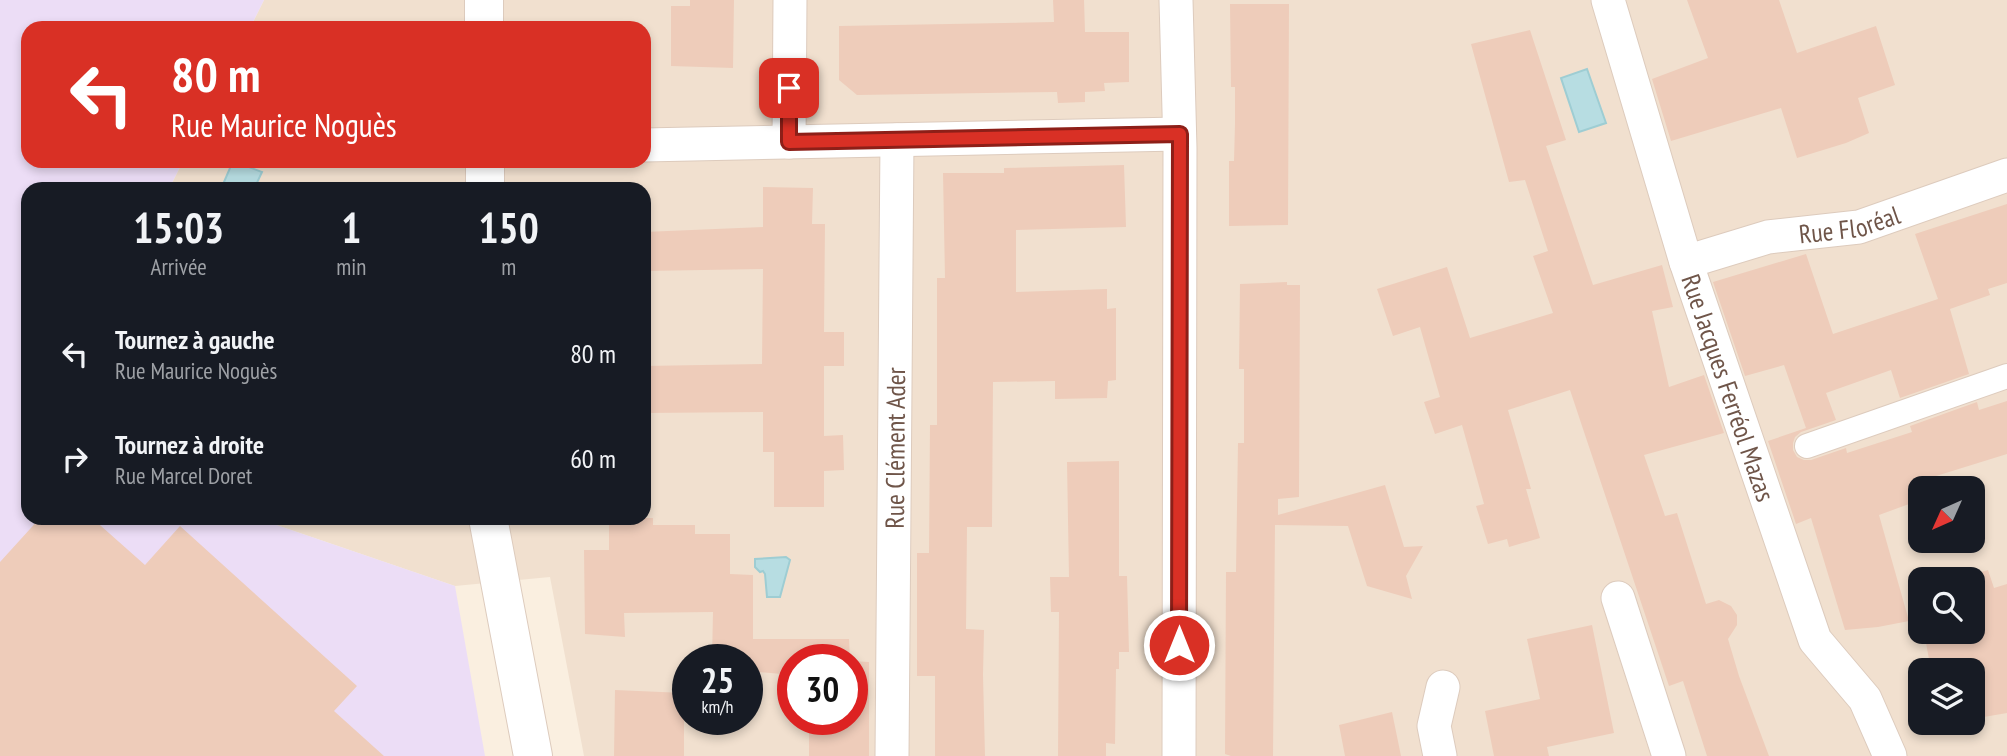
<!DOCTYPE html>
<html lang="fr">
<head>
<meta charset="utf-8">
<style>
  body { margin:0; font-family:"PT Sans Narrow",sans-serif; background:#242831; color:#f1f3f6; height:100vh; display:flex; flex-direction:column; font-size:26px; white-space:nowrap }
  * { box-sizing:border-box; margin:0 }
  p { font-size:23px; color:#9ea1a6 }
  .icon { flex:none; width:38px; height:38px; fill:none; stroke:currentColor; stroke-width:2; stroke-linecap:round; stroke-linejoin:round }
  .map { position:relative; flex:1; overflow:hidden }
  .sheet { position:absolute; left:21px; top:182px; width:630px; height:343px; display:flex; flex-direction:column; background:#171b24; border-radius:21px; box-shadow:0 4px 10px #0003 }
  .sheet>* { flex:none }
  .banner { position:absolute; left:21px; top:21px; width:630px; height:147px; border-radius:21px; box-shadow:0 4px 10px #0003; background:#d93025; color:#fff; overflow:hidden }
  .needle { width:46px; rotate:225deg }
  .fabs { position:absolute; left:1908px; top:476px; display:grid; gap:14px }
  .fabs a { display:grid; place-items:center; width:77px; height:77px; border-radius:14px; background:#171b24; box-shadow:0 4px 10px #0003; font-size:35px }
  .speed { position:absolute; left:672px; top:644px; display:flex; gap:14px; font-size:35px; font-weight:700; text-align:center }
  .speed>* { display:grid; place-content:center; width:91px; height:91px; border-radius:50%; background:#171b24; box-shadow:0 4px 10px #0003; line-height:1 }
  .speed small { font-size:18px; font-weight:400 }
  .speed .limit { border:10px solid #d22; background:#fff; color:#111 }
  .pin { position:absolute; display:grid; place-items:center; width:60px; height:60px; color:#fff; margin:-30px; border-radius:14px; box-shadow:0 4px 10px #0006 }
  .me { position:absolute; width:77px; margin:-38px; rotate:0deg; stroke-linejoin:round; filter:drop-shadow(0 0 5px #0008) }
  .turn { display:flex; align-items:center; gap:24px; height:147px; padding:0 35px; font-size:32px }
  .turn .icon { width:91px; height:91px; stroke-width:2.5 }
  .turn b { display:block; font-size:49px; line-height:60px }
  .eta { display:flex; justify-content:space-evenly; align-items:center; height:119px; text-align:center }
  .eta b { font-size:42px; font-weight:700; line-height:49px }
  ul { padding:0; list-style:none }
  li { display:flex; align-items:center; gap:21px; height:105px; padding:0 35px }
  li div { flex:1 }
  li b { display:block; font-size:26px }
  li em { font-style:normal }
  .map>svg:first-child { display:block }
  .residential { fill:#f1e0cf; fill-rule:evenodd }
  .education { fill:#ecddf6 }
  .water { fill:#b7dde2; stroke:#9ecdd3; stroke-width:2 }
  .building { fill:#eeccba }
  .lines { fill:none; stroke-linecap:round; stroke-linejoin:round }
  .pedestrian-casing { stroke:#ddcbbd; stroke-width:26 }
  .minor-casing { stroke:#ddcbbd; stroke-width:35 }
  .tertiary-casing { stroke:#ddcbbd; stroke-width:40 }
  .pedestrian { stroke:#fff; stroke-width:24 }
  .minor { stroke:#fff; stroke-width:33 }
  .tertiary { stroke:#fff; stroke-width:38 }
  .route-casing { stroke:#8d1f18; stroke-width:18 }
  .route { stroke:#d93025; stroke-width:12 }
  .labels { text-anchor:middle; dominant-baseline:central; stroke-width:6; stroke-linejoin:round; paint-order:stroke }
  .street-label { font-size:26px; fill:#6f5549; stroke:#fef3e6 }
</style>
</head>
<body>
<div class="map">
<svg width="2007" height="756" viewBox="0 0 2007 756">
  <rect width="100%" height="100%" fill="#faefe0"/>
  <path class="residential" d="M 264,0 L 2007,0 L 2007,756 L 584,756 L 550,577 L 455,586 L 256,518 L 644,518 L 644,189 L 169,189 L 183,161 L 644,161 L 644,28 L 250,28 ZM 1920,488 L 1972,488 L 1972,541 L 1920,541 ZM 1920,579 L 1972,579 L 1972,632 L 1920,632 ZM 688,660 L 747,660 L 747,719 L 688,719 ZM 793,660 L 852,660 L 852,719 L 793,719 ZM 1920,670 L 1972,670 L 1972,723 L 1920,723 Z"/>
  <path class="education" d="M 0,0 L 264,0 L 250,28 L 28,28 L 28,161 L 183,161 L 169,189 L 28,189 L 28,518 L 256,518 L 455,586 L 485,756 L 0,756 Z"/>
  <path class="water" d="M 1587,69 L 1606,123 L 1579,132 L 1561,78 Z
    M 233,161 L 262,172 L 254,189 L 221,189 Z
    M 786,557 L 790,560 L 780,597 L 767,597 L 765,574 L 763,571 L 760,572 L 755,567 L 755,559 Z"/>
  <path class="building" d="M 690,0 L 734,0 L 733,68 L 671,66 L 671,6 L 690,6 Z
    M 1053,0 L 1084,0 L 1085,32 L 1129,32 L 1129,82 L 1104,83 L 1105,91 L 1085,92 L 1085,102 L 1058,103 L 1057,92 L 857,95 L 839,80 L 839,26 L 1054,22 Z
    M 1687,0 L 1779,0 L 1797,53 L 1876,26 L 1895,85 L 1858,98 L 1869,133 L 1846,143 L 1797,158 L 1781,108 L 1671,141 L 1652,79 L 1708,58 Z
    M 1230,4 L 1289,4 L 1288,225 L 1229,226 L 1229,161 L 1234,161 L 1235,124 L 1235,87 L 1231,87 Z
    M 1530,30 L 1566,140 L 1546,146 L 1593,285 L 1662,265 L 1673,307 L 1652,311 L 1669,387 L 1704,375 L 1724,433 L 1644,455 L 1665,516 L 1677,513 L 1706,604 L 1719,600 L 1731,606 L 1737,615 L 1737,625 L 1728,639 L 1739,676 L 1769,756 L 1707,756 L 1683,681 L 1669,686 L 1570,390 L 1508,410 L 1531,489 L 1526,489 L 1540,538 L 1509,547 L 1507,539 L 1488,544 L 1476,506 L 1484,504 L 1462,425 L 1435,434 L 1424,402 L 1440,397 L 1420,327 L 1393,336 L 1377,289 L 1447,267 L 1470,338 L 1553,313 L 1533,256 L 1548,251 L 1525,180 L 1509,182 L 1471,44 Z
    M 1124,165 L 1126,227 L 1016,230 L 1016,292 L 1107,289 L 1107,309 L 1116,308 L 1116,380 L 1108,381 L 1107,398 L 1055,399 L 1055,381 L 993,382 L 992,527 L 967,527 L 966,629 L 984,630 L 983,675 L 985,756 L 935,756 L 935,676 L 917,676 L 917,553 L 929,553 L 930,425 L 937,425 L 937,278 L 945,278 L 943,173 L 1004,173 L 1004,168 Z
    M 763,187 L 813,188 L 812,224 L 825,224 L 824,332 L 844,332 L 844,366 L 824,366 L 824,436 L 843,435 L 844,470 L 824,471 L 824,507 L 774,507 L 774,452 L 763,452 L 763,412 L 644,413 L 644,366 L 762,364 L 763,269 L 644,271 L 644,232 L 763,227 Z
    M 2007,204 L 2007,283 L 1988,289 L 1990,295 L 1950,309 L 1969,374 L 1900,398 L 1891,370 L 1826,393 L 1836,420 L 1801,432 L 1795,437 L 1793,443 L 1793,450 L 1797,457 L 1804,460 L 1811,460 L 1846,448 L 1847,453 L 1912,432 L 1910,426 L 1977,402 L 1979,410 L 2007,401 L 2007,454 L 1920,481 L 1920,500 L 1879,515 L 1909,621 L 1878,627 L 1845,630 L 1811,518 L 1796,524 L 1768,441 L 1806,428 L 1784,365 L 1745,376 L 1713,282 L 1806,254 L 1833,334 L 1938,299 L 1915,234 Z
    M 1287,282 L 1287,285 L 1300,285 L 1299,497 L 1278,499 L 1278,515 L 1385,485 L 1404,547 L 1423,546 L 1406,576 L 1412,599 L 1367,586 L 1348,526 L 1275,525 L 1273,756 L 1231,756 L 1225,754 L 1226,572 L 1236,572 L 1238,443 L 1244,443 L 1244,369 L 1239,369 L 1240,284 Z
    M 1119,461 L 1119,576 L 1127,576 L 1129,652 L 1119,652 L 1119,669 L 1116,669 L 1115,744 L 1106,743 L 1106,756 L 1058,756 L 1059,612 L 1051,612 L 1050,577 L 1069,577 L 1067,462 Z
    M 40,518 L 92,518 L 145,565 L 180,526 L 357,686 L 334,711 L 384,756 L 0,756 L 0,562 Z
    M 609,518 L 653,518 L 653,525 L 695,525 L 695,534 L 730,534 L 730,574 L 753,575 L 753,639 L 849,639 L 850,660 L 793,660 L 793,675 L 747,671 L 747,660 L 712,660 L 713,612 L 624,613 L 625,637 L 585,634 L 584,550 L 609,550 Z
    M 1988,570 L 1994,588 L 2007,584 L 2007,713 L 1972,719 L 1972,670 L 1931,670 L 1924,632 L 1972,632 L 1972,579 L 1957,579 Z
    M 1592,625 L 1614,733 L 1547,747 L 1549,756 L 1494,756 L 1485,711 L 1540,699 L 1527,639 Z
    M 852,661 L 869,662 L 869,756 L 809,756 L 809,719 L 852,719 Z
    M 615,690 L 684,693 L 684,756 L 614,756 Z
    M 1392,712 L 1401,756 L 1345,756 L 1339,725 Z"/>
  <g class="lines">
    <defs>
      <path id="pedestrian" d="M 1807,446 L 2007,376"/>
      <g id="minor">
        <path d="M 1176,0 L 1180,148 L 1179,756"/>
        <path id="s1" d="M 1608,0 L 1686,262 L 1815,640 L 1865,699 L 1890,756"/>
        <path d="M 789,142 L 790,0"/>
        <path d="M 644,145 L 1179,134"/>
        <path id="s2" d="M 1686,262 L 1768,237 L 1859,227 L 2007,175"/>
        <path d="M 1618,598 L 1669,756"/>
        <path id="s3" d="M 892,756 L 897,140"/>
        <path d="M 1440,756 L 1434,726 L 1443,687"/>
      </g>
      <path id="tertiary" d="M 484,0 L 484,28
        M 485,161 L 485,189
        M 488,518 L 533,756"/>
    </defs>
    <use href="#pedestrian" class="pedestrian-casing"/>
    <use href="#minor" class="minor-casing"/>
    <use href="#tertiary" class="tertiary-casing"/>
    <use href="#pedestrian" class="pedestrian"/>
    <use href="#minor" class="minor"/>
    <use href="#tertiary" class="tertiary"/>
  </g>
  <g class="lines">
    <defs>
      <path id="route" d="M 789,88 L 789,142 L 1180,134 L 1179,645"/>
    </defs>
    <use href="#route" class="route-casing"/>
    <use href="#route" class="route"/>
  </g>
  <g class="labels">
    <g class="street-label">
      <text stroke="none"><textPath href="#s2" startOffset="168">Rue Floréal</textPath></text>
      <text stroke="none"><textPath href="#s1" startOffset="406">Rue Jacques Ferréol Mazas</textPath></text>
      <text stroke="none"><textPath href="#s3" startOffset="308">Rue Clément Ader</textPath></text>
    </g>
  </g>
</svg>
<div class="fabs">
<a><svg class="needle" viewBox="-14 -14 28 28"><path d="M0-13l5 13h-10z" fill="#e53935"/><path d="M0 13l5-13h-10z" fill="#9ea1a6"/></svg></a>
<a><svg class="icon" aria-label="search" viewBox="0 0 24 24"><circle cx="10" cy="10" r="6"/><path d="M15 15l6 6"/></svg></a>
<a><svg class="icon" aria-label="layers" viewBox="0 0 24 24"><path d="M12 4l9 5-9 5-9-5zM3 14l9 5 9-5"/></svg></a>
</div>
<div class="speed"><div>25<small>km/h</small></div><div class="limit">30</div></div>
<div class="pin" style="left:789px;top:88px;background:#d93025"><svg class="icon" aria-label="arrive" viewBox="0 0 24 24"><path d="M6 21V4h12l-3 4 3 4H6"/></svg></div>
<svg class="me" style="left:1179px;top:645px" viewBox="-20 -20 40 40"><circle r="17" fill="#d93025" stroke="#fff" stroke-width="3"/><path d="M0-11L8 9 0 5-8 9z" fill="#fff"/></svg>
<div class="banner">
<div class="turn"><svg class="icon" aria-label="left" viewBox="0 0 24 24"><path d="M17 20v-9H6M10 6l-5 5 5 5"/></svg><div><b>80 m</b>Rue Maurice Noguès</div></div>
</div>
<section class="sheet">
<div class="eta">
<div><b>15:03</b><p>Arrivée</p></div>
<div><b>1</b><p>min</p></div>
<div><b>150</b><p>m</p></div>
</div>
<ul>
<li><svg class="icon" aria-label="left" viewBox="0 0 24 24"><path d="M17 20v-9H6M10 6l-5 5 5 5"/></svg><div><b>Tournez à gauche</b><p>Rue Maurice Noguès</p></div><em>80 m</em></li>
<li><svg class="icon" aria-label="right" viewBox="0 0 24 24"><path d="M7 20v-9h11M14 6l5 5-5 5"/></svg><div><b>Tournez à droite</b><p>Rue Marcel Doret</p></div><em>60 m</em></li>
</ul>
</section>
</div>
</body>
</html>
